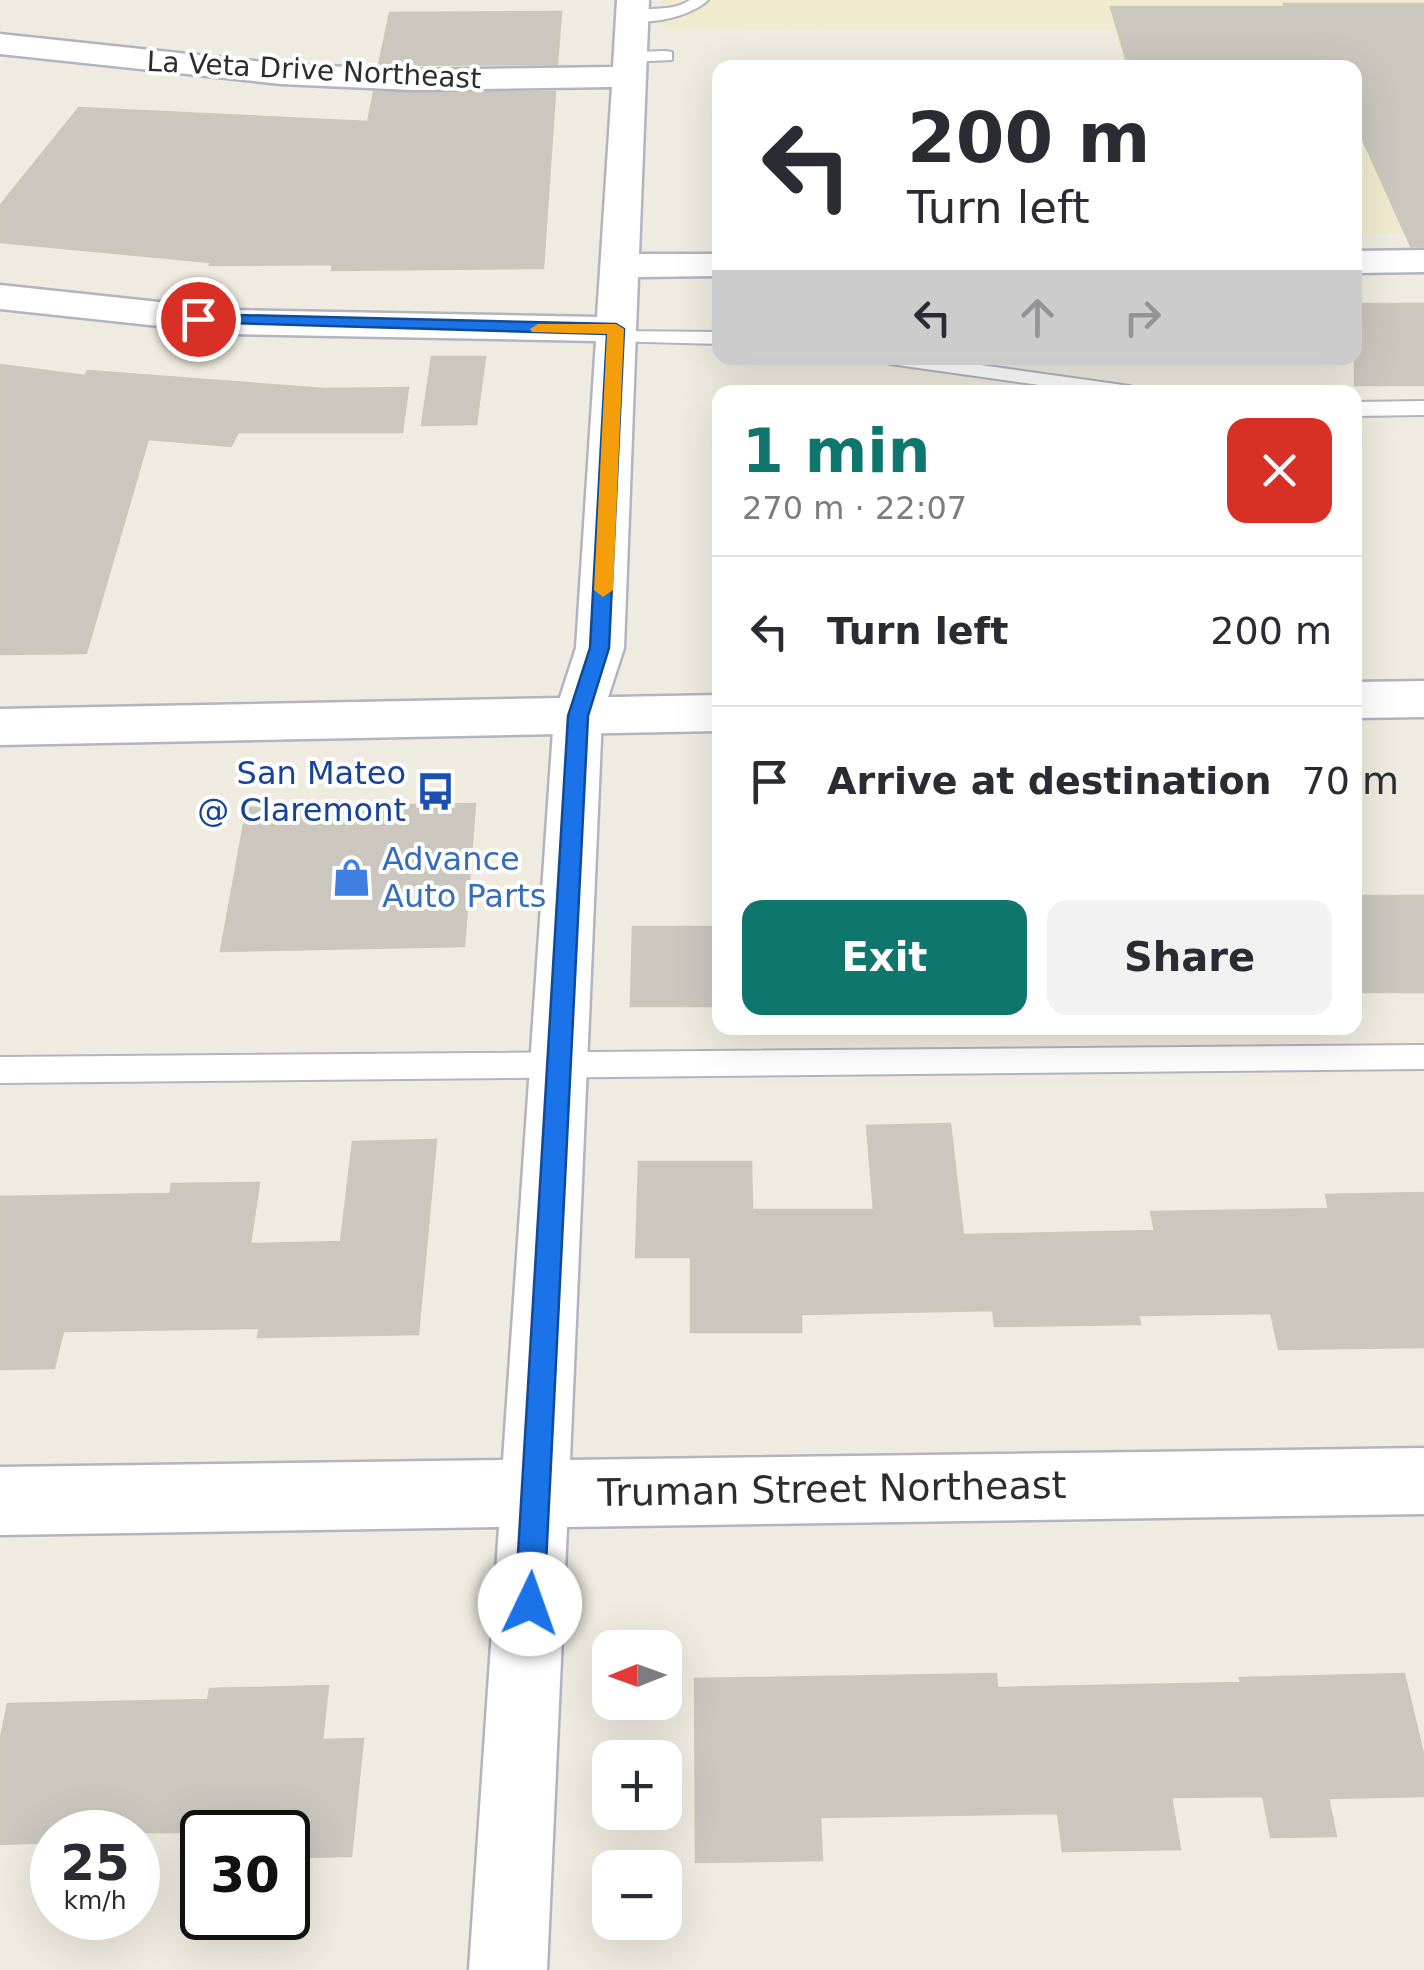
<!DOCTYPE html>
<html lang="en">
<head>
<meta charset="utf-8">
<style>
  body { margin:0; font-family:"DejaVu Sans",sans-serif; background:#f2f2f3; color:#2b2b33; height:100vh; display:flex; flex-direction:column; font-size:38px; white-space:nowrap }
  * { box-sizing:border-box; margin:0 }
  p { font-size:32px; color:#7c7c81 }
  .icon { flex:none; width:55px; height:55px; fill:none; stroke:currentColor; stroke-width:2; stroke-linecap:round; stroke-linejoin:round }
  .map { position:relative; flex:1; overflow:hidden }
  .details { position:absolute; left:712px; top:385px; width:650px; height:650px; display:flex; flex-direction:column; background:#fff; border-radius:20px; box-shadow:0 10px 40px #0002 }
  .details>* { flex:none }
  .hud { position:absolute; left:712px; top:60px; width:650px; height:305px; border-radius:20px; box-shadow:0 10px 40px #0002; background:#fff; color:#2b2b33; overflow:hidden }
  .needle { width:65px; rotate:269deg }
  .tools { position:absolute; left:592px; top:1630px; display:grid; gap:20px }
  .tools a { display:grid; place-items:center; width:90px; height:90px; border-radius:20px; background:#fff; box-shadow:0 10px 40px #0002; font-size:50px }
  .speed { position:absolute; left:30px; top:1810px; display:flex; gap:20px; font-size:50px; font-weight:700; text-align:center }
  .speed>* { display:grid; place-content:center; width:130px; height:130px; border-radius:50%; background:#fff; box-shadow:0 10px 40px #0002; line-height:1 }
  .speed small { font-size:25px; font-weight:400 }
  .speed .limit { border:5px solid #111; border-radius:15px; background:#fff; color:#111 }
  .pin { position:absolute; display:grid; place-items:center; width:85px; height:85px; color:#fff; margin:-42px; border:5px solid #fff; border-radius:50%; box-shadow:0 2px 10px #0007 }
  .me { position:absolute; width:110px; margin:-55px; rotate:3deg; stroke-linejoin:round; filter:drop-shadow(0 0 8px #0008) }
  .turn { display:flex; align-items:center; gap:35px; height:210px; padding:0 30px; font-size:45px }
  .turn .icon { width:130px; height:130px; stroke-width:2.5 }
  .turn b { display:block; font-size:70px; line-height:85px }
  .lanes { display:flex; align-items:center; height:95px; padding:0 30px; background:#0003; justify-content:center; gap:50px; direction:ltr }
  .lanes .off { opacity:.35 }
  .round { display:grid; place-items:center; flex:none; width:105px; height:105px; border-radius:20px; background:#f2f2f3 }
  .overview { display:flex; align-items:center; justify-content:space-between; height:170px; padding:0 30px }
  h1 { font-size:60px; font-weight:700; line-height:75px; color:#0f766e }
  .primary-button { display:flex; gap:20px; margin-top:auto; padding:20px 30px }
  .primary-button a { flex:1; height:115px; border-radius:20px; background:#0f766e; color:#fff; font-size:40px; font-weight:700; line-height:115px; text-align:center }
  .primary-button a+a { background:#f2f2f3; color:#2b2b33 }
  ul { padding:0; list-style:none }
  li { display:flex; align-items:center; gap:30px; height:150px; padding:0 30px; border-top:2px solid #e1e1e2 }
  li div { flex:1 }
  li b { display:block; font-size:38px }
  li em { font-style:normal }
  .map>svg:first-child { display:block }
  .education { fill:#f0ebcf }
  .building { fill:#cbc7bf; stroke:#cbc7b9; stroke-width:2.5 }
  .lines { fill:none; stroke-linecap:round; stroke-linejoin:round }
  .lane-casing { stroke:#b3b3c1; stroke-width:4 }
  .street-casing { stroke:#b3b3c1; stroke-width:5 }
  .secondary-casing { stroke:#b3b3c1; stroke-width:5 }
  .lane { fill:#fff; fill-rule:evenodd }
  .street { fill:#fff; fill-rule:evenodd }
  .secondary { fill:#fff; fill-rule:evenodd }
  .route { fill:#1a73e8; stroke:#114b97; stroke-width:2.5 }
  .slow { fill:#f59e0b }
  .labels { text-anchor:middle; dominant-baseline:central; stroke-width:8; stroke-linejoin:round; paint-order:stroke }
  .far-street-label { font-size:28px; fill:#2d2d2d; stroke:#fff }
  .transit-label { font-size:32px; fill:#164399; stroke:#fff; text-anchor:end }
  .shop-label { font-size:32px; fill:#366cbe; stroke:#fff; text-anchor:start }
  .near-street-label { font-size:38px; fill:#2d2d2d; stroke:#fff }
</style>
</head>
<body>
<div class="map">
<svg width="1424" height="1970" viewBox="0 0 1424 1970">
  <rect width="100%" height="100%" fill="#efebe0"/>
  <path class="education" d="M 662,0 L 1424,0 L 1424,233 L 1355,234 L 1355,68 L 1126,67 L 1114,30 L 661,29 Z"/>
  <path class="building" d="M 1284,4 L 1424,4 L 1424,246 L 1411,246 L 1355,122 L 1355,68 L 1330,68 L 1328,62 L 1127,62 L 1111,7 L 1286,7 Z
    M 561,12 L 557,64 L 379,65 L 390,13 Z
    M 374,92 L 555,92 L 543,268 L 332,270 L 333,264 L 210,265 L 211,262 L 0,242 L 0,206 L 79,108 L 368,122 Z
    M 1355,304 L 1424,304 L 1424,385 L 1355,385 Z
    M 432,357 L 485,357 L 476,424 L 422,425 Z
    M 0,365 L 85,376 L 88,371 L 324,389 L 408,388 L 402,432 L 238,432 L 231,446 L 148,439 L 86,653 L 0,654 Z
    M 475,804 L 464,946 L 221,951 L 247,808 Z
    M 1355,896 L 1424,896 L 1424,992 L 1355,992 Z
    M 633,927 L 720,927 L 720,1006 L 631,1006 Z
    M 950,1124 L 963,1235 L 1155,1231 L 1151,1212 L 1329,1209 L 1326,1195 L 1424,1193 L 1424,1347 L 1279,1349 L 1271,1313 L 1138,1315 L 1140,1324 L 995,1326 L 993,1310 L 801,1314 L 801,1332 L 691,1332 L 691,1257 L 636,1257 L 639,1162 L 751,1162 L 752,1210 L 874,1210 L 867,1126 Z
    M 436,1140 L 418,1334 L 258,1337 L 260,1328 L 63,1331 L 54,1368 L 0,1369 L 0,1197 L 170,1194 L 172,1184 L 259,1183 L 250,1244 L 341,1242 L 353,1142 Z
    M 996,1674 L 997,1688 L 1241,1683 L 1240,1678 L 1404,1674 L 1424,1758 L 1424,1796 L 1328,1798 L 1336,1836 L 1271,1837 L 1263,1796 L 1171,1797 L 1180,1849 L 1063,1851 L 1058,1813 L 820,1817 L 822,1860 L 696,1862 L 695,1679 Z
    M 328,1686 L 322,1740 L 363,1739 L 351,1856 L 288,1857 L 288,1832 L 52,1832 L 52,1842 L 0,1844 L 0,1742 L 8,1704 L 208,1700 L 210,1689 Z"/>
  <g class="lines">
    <defs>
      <path id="lane" d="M 690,0 L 708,0 C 692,16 643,29 624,16 C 643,4 670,14 690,0 Z
        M 666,51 L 672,52 L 672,60 L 629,62 L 621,57 L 629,52 Z
        M 615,331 L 720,332 L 720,344 L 608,341 L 608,333 Z
        M 880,358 L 931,358 L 1130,386 L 1140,392 L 1088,392 L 890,364 Z
        M 1424,401 L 1424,415 L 1355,416 L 1355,402 Z
        M 1424,1045 L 1424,1069 L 0,1083 L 0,1057 Z"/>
      <path id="street" d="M 617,0 L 649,0 L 639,254 L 720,254 L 720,276 L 638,277 L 624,648 L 602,716 L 570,1460 L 1424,1448 L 1424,1514 L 567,1527 L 547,1970 L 469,1970 L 499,1527 L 0,1535 L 0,1467 L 503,1460 L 554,716 L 576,648 L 596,341 L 234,334 L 0,309 L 0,285 L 234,310 L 597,317 L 612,87 L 413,90 L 281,84 L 0,54 L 0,34 L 281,64 L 413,70 L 613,67 Z
        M 1424,250 L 1424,272 L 1355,273 L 1355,251 Z"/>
      <path id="secondary" d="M 1424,681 L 1424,717 L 1355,718 L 1355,682 Z
        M 720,695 L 720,731 L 0,745 L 0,709 Z"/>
    </defs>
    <use href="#lane" class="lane-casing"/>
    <use href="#street" class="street-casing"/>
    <use href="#secondary" class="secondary-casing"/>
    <use href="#lane" class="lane"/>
    <use href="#street" class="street"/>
    <use href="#secondary" class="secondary"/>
  </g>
  <path class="route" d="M 198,314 L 616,324 L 624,329 L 609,648 L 588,716 L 544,1604 L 540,1614 L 530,1618 L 520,1614 L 515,1604 L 568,716 L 590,648 L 607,334 L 192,322 L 190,319 Z"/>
  <path class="slow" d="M 538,324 L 616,324 L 624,329 L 613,590 L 603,597 L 594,590 L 607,334 L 532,332 L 530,329 Z"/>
  <defs>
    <symbol id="bus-bare" viewBox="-9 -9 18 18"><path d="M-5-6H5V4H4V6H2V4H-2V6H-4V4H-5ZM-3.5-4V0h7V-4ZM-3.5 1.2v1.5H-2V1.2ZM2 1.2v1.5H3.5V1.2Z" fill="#1a4fb4" stroke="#fff" stroke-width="2.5" paint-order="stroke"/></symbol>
    <symbol id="shop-bare" viewBox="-9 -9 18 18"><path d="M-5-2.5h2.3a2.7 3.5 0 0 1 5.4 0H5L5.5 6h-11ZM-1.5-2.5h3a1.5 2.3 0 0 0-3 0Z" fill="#3f7fe0" stroke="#fff" stroke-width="2.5" paint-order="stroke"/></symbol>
  </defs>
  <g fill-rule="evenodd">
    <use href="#bus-bare" x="408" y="764" width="55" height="55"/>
    <use href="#shop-bare" x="324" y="850" width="55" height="55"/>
  </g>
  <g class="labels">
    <g class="far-street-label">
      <text transform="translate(314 70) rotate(3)">La Veta Drive Northeast</text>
    </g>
    <g class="transit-label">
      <text x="406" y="773">San Mateo<tspan x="406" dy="37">@ Claremont</tspan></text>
    </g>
    <g class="shop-label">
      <text x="382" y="859">Advance<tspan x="382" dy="37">Auto Parts</tspan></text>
    </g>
    <g class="near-street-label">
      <text transform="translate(832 1489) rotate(-1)">Truman Street Northeast</text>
    </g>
  </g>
</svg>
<div class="tools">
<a><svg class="needle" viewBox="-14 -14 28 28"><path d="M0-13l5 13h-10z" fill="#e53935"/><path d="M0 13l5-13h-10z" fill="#7c7c81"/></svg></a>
<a>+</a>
<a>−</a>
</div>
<div class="speed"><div>25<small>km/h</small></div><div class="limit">30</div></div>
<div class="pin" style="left:198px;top:319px;background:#d93025"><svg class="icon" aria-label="arrive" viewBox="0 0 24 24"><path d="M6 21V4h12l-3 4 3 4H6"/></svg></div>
<svg class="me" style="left:530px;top:1604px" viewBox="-20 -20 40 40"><circle r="19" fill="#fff"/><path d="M0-13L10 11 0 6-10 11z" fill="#1a73e8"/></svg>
<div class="hud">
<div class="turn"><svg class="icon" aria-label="left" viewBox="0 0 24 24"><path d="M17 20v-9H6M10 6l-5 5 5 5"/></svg><div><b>200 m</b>Turn left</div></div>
<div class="lanes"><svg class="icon" aria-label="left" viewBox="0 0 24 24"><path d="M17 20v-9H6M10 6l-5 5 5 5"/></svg><svg class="icon off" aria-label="ahead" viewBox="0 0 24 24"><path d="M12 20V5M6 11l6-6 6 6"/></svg><svg class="icon off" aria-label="right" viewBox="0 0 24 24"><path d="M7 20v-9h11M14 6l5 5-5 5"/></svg></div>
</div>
<section class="details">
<div class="overview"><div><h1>1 min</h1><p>270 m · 22:07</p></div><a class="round" style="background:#d93025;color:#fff"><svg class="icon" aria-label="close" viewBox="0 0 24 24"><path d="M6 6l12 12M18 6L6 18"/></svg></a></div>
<ul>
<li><svg class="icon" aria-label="left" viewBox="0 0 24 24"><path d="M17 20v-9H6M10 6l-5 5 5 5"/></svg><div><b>Turn left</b></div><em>200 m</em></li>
<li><svg class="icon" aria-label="arrive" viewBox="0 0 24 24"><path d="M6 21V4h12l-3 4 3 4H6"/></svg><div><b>Arrive at destination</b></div><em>70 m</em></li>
</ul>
<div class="primary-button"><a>Exit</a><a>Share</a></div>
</section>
</div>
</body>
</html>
